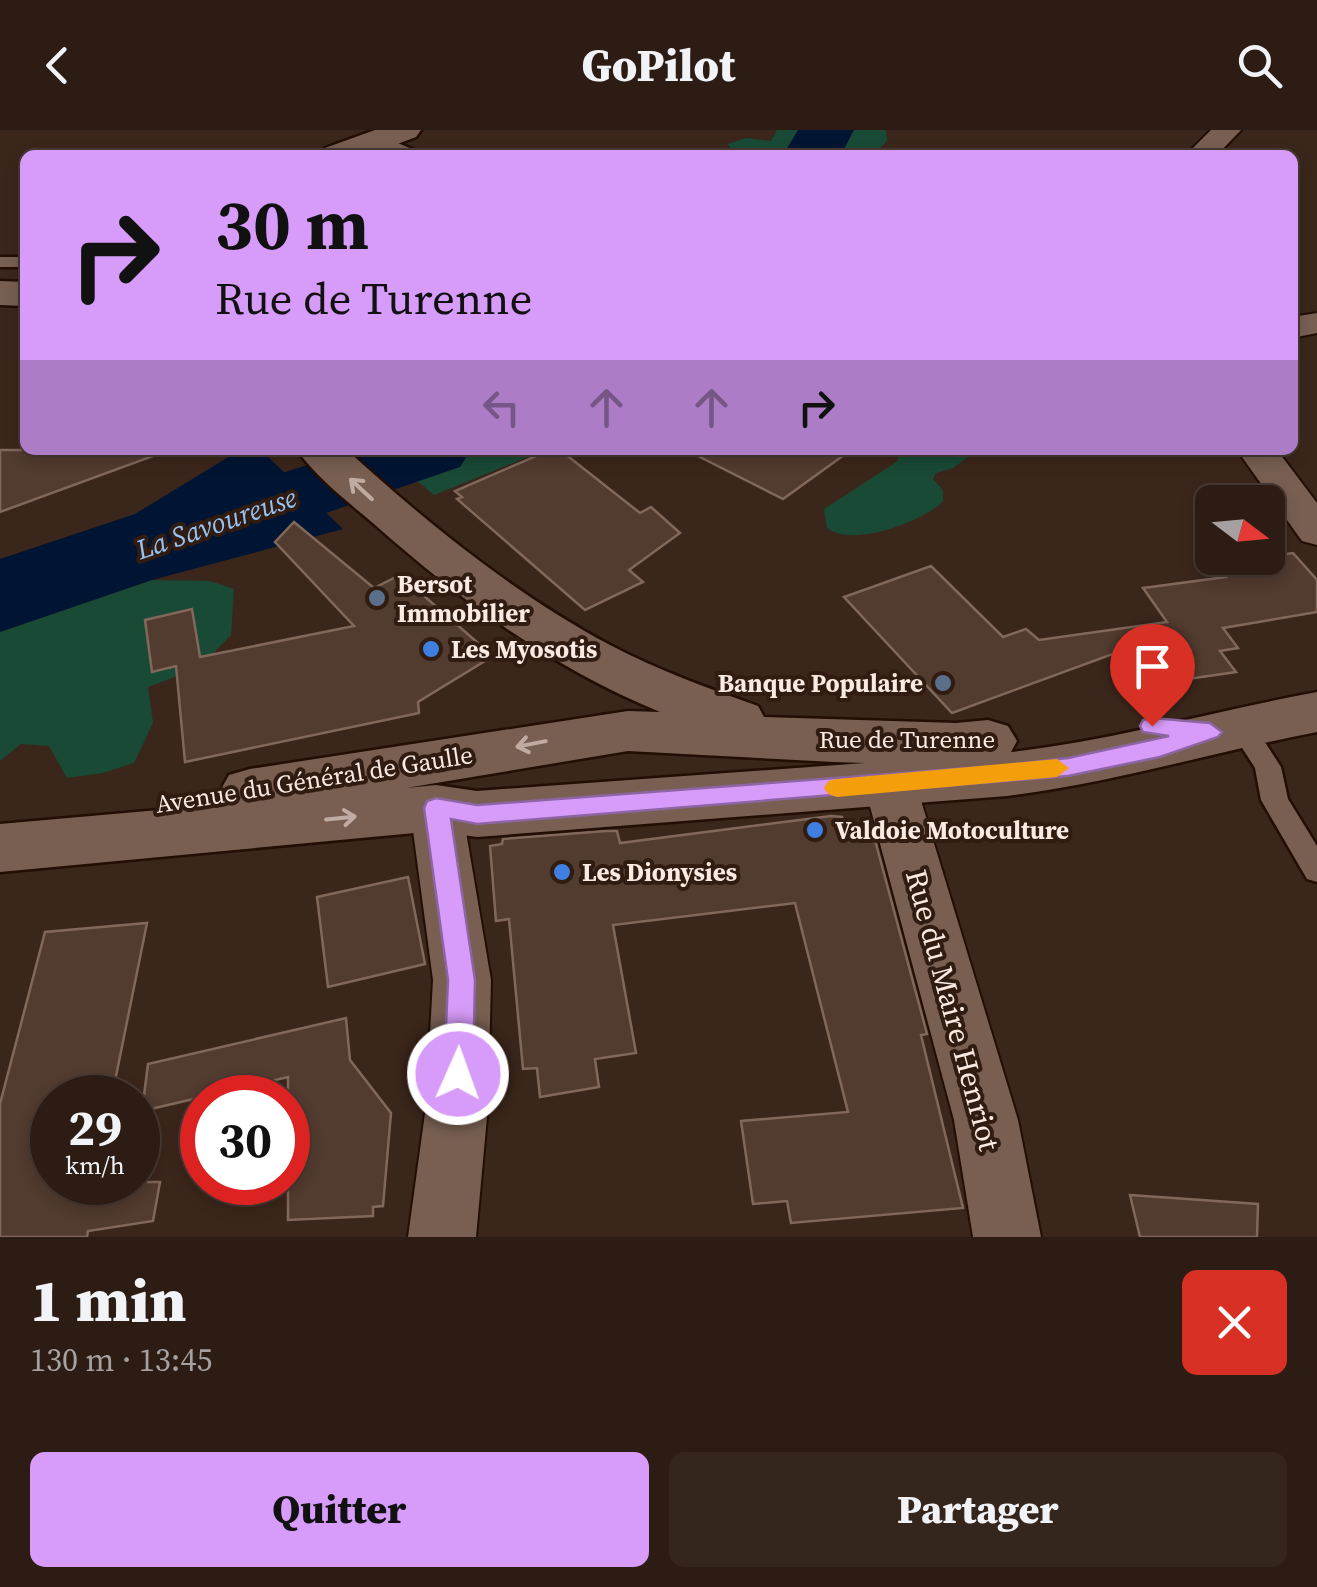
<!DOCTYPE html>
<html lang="fr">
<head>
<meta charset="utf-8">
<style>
  body { margin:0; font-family:"Source Serif 4",serif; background:#34251d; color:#f1f3f6; height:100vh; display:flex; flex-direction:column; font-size:38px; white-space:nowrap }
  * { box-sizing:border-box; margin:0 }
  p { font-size:32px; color:#a6a1a0 }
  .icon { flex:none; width:55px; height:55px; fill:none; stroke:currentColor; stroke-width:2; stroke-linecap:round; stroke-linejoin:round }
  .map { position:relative; height:1107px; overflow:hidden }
  .details { display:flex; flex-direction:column; background:#2c1c14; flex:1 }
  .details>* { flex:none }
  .banner { position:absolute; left:20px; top:20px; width:1278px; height:305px; border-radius:15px; box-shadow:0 5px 15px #0003,0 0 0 2px #483a34; background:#d79bf9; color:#111; overflow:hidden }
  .needle { width:65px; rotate:106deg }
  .tools { position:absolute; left:1195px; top:355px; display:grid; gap:20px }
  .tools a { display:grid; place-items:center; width:90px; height:90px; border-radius:15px; background:#2c1c14; box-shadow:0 5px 15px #0003,0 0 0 2px #483a34; font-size:50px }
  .speed { position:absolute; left:30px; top:945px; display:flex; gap:20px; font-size:50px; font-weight:700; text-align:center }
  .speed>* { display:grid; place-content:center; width:130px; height:130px; border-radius:50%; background:#2c1c14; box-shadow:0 5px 15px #0003,0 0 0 2px #483a34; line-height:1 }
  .speed small { font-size:25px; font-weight:400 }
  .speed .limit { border:15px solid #d22; background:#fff; color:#111 }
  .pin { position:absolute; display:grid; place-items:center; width:85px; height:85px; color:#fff; margin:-102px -42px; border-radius:50% 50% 50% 0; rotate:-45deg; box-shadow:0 0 10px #0007 }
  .pin .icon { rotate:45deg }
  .me { position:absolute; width:110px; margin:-55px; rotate:2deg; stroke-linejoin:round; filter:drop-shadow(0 0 8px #0008) }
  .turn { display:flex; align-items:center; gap:35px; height:210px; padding:0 30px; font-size:45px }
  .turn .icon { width:130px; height:130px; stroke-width:2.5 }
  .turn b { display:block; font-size:70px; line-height:85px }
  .lanes { display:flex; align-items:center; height:95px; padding:0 30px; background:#0003; justify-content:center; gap:50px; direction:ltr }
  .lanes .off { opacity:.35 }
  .round { display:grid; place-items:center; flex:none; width:105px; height:105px; border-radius:15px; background:#34251d }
  .head { display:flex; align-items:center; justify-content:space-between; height:170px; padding:0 30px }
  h1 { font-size:60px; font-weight:800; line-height:75px }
  .action { display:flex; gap:20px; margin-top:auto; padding:20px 30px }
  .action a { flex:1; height:115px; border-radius:15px; background:#d79bf9; color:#111; font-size:40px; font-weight:800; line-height:115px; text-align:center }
  .action a+a { background:#34251d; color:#f1f3f6 }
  header { display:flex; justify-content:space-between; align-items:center; height:130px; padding:0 30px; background:#2c1c14; font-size:45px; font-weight:800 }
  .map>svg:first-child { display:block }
  .green { fill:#194a36 }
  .water { fill:#001533 }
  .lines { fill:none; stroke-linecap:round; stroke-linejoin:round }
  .river { fill:#001533; fill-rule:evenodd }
  .building { fill:#523b2f; stroke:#81685b; stroke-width:2.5 }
  .service-casing { stroke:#220e05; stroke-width:5 }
  .minor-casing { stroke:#220e05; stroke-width:4 }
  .tertiary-casing { stroke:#220e05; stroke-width:5 }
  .secondary-casing { stroke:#220e05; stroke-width:5 }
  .service { fill:#785f52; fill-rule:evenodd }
  .minor { fill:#785f52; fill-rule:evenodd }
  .tertiary { fill:#785f52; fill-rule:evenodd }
  .secondary { fill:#785f52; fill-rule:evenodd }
  .oneway { stroke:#bfaba2 }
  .route { fill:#d79bf9; stroke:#8c65a2; stroke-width:2.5 }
  .slow { fill:#f59e0b }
  .service-dot { fill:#5c6f8a; stroke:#311c11; stroke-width:4 }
  .shop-dot { fill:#3f7fe0; stroke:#311c11; stroke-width:4 }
  .labels { text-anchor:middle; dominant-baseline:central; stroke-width:8; stroke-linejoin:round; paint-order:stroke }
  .poi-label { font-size:25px; font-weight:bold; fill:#f9eae3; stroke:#311c11; text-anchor:start }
  .street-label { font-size:25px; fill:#f9eae3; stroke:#311c11 }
  .water-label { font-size:28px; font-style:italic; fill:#96c3f5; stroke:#311c11 }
  .near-street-label { font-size:30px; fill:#f9eae3; stroke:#311c11 }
</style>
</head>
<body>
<header><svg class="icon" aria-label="back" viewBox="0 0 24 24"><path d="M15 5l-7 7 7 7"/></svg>GoPilot<svg class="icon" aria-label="search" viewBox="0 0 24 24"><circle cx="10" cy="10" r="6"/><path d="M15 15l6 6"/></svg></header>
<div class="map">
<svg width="1317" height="1107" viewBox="0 0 1317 1107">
  <rect width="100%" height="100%" fill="#3b261b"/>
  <path class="green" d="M 777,0 L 886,0 L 887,11 L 874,25 L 805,25 L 818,5 L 794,11 L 796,25 L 734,25 L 728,14 L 746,8 L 771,11 Z
    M 486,320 L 545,320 L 434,365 L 411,346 L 435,332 Z
    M 897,320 L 978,320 L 953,338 L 936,343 L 933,349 L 943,360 L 943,372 C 920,392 854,418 827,398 L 824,379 L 898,331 Z
    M 152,450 L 210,451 L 234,459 L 231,505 L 199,538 L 148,557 L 153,593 L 134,633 L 103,643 L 67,648 L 49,616 L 21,614 L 0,631 L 0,502 Z"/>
  <path class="water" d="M 240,320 L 261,320 L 343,399 L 152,450 L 0,502 L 0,429 L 135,384 Z"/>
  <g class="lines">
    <path class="river" d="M 798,0 L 854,0 L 841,25 L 783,25 Z
      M 353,320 L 471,320 L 460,337 L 0,495 L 0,435 Z"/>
  </g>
  <path class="building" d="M 0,320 L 156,320 L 156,325 L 0,382 Z
    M 550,320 L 560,320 L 640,383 L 651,377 L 680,403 L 629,440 L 643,452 L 585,480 L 457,369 L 462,367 L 455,361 Z
    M 686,320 L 851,320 L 783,369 Z
    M 294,392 L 374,458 L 400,445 L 493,526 L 418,572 L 419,583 L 185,632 L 176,536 L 152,542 L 145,490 L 192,479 L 200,527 L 354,496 L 275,412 Z
    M 1293,423 L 1317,450 L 1317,482 L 1223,498 L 1238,518 L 1220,521 L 1236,542 L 1140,556 L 1118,522 L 952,583 L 844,467 L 931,436 L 1003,507 L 1026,499 L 1039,510 L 1167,492 L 1143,458 L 1226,447 L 1216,434 Z
    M 831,686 L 842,687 L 845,697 L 871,695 L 927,904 L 921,905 L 963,1078 L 791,1093 L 787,1071 L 753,1074 L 741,991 L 848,982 L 795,773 L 613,795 L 636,923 L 595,929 L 599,957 L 540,967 L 537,938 L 523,939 L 509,789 L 496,791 L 490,716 L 502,714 L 503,709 L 606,701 L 617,701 L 620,713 Z
    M 408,747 L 425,834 L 328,857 L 317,767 Z
    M 147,793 L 114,956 L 52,962 L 52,1052 L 160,1052 L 153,1091 L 88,1101 L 87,1107 L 0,1107 L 0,974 L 45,802 Z
    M 346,888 L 350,930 L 391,983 L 383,1076 L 373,1077 L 373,1086 L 288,1090 L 288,947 L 142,981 L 148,934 Z
    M 1130,1065 L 1258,1074 L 1257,1107 L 1140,1107 Z"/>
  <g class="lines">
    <defs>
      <path id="service" d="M 379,5 L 419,22 L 422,25 L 402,25 L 374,12 L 372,9 Z
        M 0,127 L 25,127 L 25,137 L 0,137 Z
        M 1241,587 L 1250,589 L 1281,637 L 1288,669 L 1317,716 L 1317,752 L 1307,749 L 1261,670 L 1255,638 L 1228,596 L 1232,589 Z"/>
      <path id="minor" d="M 1211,0 L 1241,0 L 1217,25 L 1186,25 Z
        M 1317,183 L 1317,203 L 1292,208 L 1292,187 Z
        M 1237,320 L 1277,320 L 1317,373 L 1317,415 L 1302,411 Z
        M 890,635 L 908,641 L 916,654 L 1018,990 L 1041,1107 L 973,1107 L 954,990 L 864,654 L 872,641 Z
        M 436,658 L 454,664 L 462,678 L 491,850 L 488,976 L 476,1107 L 408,1107 L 426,976 L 433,850 L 410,678 L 418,664 Z"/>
      <path id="tertiary" d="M 375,0 L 421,0 L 416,7 L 368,25 L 320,25 L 325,18 Z"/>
      <path id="secondary" d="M 0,151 L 25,152 L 25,176 L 0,175 Z
        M 297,320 L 347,320 C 427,393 513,463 610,515 C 657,540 708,558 758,576 L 764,587 L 956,593 L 988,590 L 1008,596 L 1017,611 L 1011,622 C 1115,610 1214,581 1317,562 L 1317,602 C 1213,622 1113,653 1007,666 L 477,707 L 436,701 L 0,742 L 0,694 L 227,674 L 220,661 L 229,645 L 250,639 L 628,581 L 660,582 C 552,538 461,471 374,394 C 348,372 317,348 297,320 ZM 628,621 L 834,632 L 865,633 L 477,661 L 436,655 L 406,658 Z"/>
    </defs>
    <use href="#service" class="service-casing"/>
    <use href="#minor" class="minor-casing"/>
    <use href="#tertiary" class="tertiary-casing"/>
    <use href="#secondary" class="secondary-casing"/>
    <use href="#service" class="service"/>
    <use href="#minor" class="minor"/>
    <use href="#tertiary" class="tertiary"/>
    <use href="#secondary" class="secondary"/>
  </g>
  <defs><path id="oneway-shaft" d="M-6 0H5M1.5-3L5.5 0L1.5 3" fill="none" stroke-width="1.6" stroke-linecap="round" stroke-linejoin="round" transform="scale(2.5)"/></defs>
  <g class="oneway">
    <use href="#oneway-shaft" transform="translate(361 359) rotate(-137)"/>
    <use href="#oneway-shaft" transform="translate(531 614) rotate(169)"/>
    <use href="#oneway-shaft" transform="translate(341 688) rotate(-6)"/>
  </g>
  <path class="route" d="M 1152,588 L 1210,593 L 1222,602 L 1218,607 L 1160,627 L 1068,646 L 477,694 L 451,689 L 475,850 L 473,944 L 469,954 L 458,957 L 448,954 L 444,944 L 448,850 L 424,678 L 427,671 L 436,668 L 477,675 L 1008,635 L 1068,628 L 1169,606 L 1143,602 L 1140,596 L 1143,590 Z"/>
  <path class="slow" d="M 1057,629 L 1069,638 L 1057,647 L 837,667 L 828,664 L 824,658 L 828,651 L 837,649 Z"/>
  <g class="service-dot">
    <circle cx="377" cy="468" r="10"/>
    <circle cx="943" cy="553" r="10"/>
  </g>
  <g class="shop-dot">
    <circle cx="431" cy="519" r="10"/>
    <circle cx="815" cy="700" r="10"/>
    <circle cx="562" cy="742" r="10"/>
  </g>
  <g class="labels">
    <g class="poi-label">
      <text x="397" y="454">Bersot<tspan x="397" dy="29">Immobilier</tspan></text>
      <text x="451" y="519">Les Myosotis</text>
      <text x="923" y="553" text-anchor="end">Banque Populaire</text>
      <text x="835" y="700">Valdoie Motoculture</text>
      <text x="582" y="742">Les Dionysies</text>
    </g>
    <g class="street-label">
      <text x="907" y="609">Rue de Turenne</text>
      <text transform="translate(314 649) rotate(-9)">Avenue du Général de Gaulle</text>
    </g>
    <g class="water-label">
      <text transform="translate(216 393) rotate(-19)">La Savoureuse</text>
    </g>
    <g class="near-street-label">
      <text transform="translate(953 880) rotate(75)">Rue du Maire Henriot</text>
    </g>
  </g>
</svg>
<div class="tools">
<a><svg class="needle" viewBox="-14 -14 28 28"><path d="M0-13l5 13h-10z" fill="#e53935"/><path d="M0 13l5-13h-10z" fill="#a6a1a0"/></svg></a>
</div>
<div class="speed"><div>29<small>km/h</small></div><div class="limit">30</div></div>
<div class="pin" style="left:1152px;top:596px;background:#d93025"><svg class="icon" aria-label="arrive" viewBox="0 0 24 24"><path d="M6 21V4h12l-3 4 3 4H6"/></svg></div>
<svg class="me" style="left:458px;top:944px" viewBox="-20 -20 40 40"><circle r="17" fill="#d79bf9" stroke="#fff" stroke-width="3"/><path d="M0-11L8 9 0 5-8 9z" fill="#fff"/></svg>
<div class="banner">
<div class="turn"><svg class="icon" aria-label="right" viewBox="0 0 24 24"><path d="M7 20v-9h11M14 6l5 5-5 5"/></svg><div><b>30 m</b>Rue de Turenne</div></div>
<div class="lanes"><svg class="icon off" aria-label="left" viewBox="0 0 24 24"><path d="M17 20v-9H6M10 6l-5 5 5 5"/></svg><svg class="icon off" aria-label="ahead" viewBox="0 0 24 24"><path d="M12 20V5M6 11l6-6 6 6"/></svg><svg class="icon off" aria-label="ahead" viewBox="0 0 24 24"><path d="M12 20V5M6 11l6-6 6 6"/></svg><svg class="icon" aria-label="right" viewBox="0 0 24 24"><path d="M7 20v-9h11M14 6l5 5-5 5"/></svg></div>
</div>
</div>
<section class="details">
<div class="head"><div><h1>1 min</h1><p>130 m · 13:45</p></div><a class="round" style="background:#d93025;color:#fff"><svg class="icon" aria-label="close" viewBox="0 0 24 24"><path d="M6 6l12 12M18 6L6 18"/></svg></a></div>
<div class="action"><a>Quitter</a><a>Partager</a></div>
</section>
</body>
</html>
